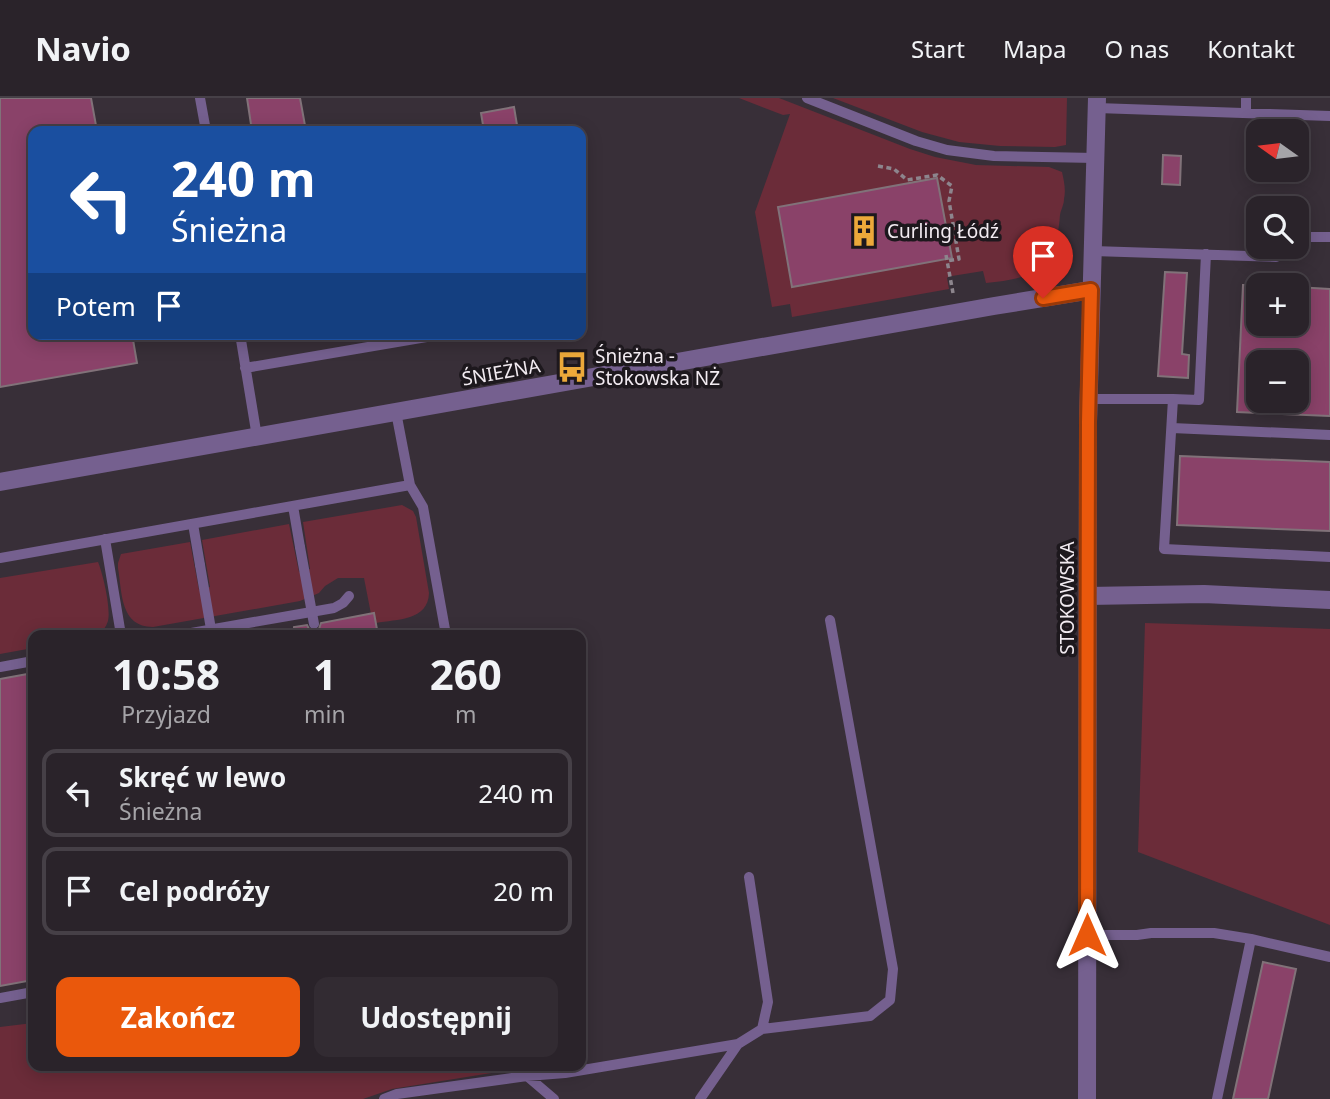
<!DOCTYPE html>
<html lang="pl">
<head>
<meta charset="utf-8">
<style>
  body { margin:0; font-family:"Noto Sans",sans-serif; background:#322b32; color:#f1f3f6; height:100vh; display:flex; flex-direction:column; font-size:26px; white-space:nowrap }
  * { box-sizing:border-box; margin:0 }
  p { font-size:23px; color:#a5a4a8 }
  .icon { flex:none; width:38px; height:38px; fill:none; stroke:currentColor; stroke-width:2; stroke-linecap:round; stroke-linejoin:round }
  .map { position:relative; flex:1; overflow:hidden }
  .side { position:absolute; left:28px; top:532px; width:558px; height:441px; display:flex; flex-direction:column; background:#2a232a; border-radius:14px; box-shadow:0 4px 18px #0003,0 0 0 2px #464047 }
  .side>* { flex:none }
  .banner { position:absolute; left:28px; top:28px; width:558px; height:214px; border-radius:14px; box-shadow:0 4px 18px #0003,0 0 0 2px #464047; background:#1a4fa0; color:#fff; overflow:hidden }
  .needle { width:46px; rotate:284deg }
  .fabs { position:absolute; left:1246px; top:21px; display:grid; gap:14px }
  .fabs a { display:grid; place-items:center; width:63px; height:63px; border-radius:14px; background:#2a232a; box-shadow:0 4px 18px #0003,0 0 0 2px #464047; font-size:35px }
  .pin { position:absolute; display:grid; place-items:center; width:60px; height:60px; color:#fff; margin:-72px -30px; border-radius:50% 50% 50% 0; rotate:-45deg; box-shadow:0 0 7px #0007 }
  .pin .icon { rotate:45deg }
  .me { position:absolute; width:77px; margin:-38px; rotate:0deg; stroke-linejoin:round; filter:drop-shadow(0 0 5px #0008) }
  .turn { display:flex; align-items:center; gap:24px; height:147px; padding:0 28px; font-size:32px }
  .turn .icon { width:91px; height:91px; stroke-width:2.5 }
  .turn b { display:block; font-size:49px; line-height:60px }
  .then { display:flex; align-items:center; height:66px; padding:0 28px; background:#0003; gap:14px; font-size:26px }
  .eta { display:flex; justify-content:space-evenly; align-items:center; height:119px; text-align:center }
  .eta b { font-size:42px; font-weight:700; line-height:49px }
  .cta { display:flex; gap:14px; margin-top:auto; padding:14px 28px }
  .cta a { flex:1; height:80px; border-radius:14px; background:#ea580c; color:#fff; font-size:28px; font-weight:700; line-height:80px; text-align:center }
  .cta a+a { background:#322b32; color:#f1f3f6 }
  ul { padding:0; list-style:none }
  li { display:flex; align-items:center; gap:21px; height:88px; margin:0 14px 10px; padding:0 14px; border:4px solid #464047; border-radius:14px }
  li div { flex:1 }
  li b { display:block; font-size:26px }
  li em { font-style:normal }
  header { display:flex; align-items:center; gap:42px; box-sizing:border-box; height:98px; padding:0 35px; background:#2a232a; border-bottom:2px solid #464047 }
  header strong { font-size:33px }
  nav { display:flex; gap:38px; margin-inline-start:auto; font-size:24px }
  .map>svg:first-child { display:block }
  .green { fill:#6b2c39 }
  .building { fill:#8a4269; stroke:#817279; stroke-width:2 }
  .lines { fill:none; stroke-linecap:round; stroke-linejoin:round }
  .path { stroke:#8d858d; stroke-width:3.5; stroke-dasharray:5 3.5; stroke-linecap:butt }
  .lane { stroke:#75608f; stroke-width:10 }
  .street { stroke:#75608f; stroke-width:18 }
  .lane-bridge { stroke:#75608f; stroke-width:10 }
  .route-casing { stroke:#983908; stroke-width:18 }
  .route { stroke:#ea580c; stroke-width:12 }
  .labels { text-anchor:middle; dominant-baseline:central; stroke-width:7; stroke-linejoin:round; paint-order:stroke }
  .poi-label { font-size:19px; fill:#f2ebf1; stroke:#1d181d; text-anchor:start }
  .street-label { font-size:19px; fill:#f2ebf1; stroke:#1d181d }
</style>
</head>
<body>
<header>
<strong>Navio</strong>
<nav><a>Start</a><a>Mapa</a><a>O nas</a><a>Kontakt</a></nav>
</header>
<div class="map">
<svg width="1330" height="1001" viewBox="0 0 1330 1001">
  <rect width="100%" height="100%" fill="#382f38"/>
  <path class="green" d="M 739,0 L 779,0 L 910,51 L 935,59 L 976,67 L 1049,69 L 1062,74 C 1064,83 1066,92 1064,101 C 1064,107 1061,111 1060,117 C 1056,171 1037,180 986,185 L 983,173 L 952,178 L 950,177 L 947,180 L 949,191 L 792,219 L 790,206 L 772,209 L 755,114 L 790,16 L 783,17 Z
    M 833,0 L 1067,0 L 1066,47 L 1055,49 L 1000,48 L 959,44 L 922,34 Z
    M 402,407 L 413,413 L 416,419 L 429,495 C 428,523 397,521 376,525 L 371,516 L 364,480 L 338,480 L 325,488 L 319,495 L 300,503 L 153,529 C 120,529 122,494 118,470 L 118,465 L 121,456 L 190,444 L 199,492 L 210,489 L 202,442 L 289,426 L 299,474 L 310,471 L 303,424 Z
    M 98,464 C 103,476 111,510 108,523 C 106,529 103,533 98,537 L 33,537 L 33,550 L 0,556 L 0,480 Z
    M 1145,525 L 1330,531 L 1330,827 L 1138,754 Z
    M 33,925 L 33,968 L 509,968 L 510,972 L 392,991 L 363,1001 L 0,1001 L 0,929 Z"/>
  <path class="building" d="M 0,0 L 91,0 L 97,33 L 33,33 L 33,236 L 132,236 L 137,265 L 0,289 Z
    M 247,0 L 300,0 L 306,33 L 252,33 Z
    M 514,9 L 518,33 L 484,33 L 481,15 Z
    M 1163,57 L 1181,58 L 1180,87 L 1162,86 Z
    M 937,80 L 952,160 L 792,189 L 778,109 Z
    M 1165,174 L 1187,175 L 1182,256 L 1189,257 L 1188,280 L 1158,278 Z
    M 1243,187 L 1258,187 L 1258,226 L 1297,226 L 1297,189 L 1330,191 L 1330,318 L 1258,315 L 1259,303 L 1297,303 L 1297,264 L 1258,264 L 1258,315 L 1237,314 Z
    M 1180,358 L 1330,364 L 1330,433 L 1177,427 Z
    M 374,515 L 378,537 L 294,537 L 294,529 L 307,527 L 309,531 L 315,533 L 319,531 L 321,525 Z
    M 33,575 L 33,882 L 0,888 L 0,581 Z
    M 1263,864 L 1296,871 L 1268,1001 L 1233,1001 Z"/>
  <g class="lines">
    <path class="path" d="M 878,68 L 894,71 L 907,82 L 937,77 L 952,88 L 949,103 L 959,161 L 947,163
      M 946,157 L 953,195"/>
    <path class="lane" d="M 200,0 L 206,33
      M 807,0 L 916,43 L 947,52 L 994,58 L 1096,60
      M 1097,10 L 1330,18
      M 1246,15 L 1246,0
      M 1297,146 L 1308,139 L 1330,139
      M 1093,153 L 1276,159 L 1292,149
      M 240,236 L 257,339
      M 245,270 L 444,236
      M 1089,301 L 1173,301 L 1164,451 L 1330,459
      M 1173,301 L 1199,302 L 1206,156
      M 396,314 L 410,387 L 423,409 L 446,537
      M 1172,330 L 1330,337
      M 293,408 L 300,449
      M 193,426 L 200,467
      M 105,441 L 121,537
      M 0,460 L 410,387
      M 180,537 L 334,510 L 343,505 L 349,498
      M 0,569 L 33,563
      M 1087,837 L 1137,837 L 1151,835 L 1214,835 L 1251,841 L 1330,859
      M 0,900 L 33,894
      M 762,931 L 870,918 L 890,902 L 893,871 L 830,522
      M 525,968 L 527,978 L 554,1001
      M 384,1001 L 397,996 L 527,978 L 565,975 L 738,946 L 762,931 L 768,904 L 749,779
      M 700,1001 L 738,946
      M 1217,1001 L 1251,841"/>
    <path class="street" d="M 0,384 L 994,208 L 1091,192
      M 1088,498 L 1204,496 L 1330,502
      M 1087,1001 L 1088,324 L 1097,0"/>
    <path class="lane-bridge" d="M 300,449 L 314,526
      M 200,467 L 212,537"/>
  </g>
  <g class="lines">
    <defs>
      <path id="route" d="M 1043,200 L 1091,192 L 1088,324 L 1087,837"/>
    </defs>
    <use href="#route" class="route-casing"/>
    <use href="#route" class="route"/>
  </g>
  <defs>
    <symbol id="building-bare" viewBox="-9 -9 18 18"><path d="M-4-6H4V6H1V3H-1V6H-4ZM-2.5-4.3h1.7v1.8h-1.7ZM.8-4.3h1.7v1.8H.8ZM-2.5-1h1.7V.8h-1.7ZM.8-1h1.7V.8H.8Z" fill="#eca93a" stroke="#1d181d" stroke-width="2.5" paint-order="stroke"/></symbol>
    <symbol id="bus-bare" viewBox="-9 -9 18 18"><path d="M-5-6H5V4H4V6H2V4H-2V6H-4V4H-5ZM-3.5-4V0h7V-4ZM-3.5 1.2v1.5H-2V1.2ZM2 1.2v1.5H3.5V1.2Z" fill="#eca93a" stroke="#1d181d" stroke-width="2.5" paint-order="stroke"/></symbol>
  </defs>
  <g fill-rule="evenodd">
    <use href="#building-bare" x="842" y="111" width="44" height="44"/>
    <use href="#bus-bare" x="550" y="247" width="44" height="44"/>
  </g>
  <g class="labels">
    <g class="poi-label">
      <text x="887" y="133">Curling Łódź</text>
      <text x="595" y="258">Śnieżna -<tspan x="595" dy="22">Stokowska NŻ</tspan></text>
    </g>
    <g class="street-label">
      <text transform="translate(501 274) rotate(-10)">ŚNIEŻNA</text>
      <text transform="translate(1067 500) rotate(-90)">STOKOWSKA</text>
    </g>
  </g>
</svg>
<div class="fabs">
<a><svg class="needle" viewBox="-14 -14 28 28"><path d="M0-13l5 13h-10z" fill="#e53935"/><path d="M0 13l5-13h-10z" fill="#a5a4a8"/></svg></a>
<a><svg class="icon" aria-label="search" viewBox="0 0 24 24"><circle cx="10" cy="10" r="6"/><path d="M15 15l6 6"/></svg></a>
<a>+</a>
<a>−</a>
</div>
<div class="pin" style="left:1043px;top:200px;background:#d93025"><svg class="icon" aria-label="arrive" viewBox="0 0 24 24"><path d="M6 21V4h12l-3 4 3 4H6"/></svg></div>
<svg class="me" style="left:1087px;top:837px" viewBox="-20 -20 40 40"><path d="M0-17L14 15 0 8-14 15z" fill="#ea580c" stroke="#fff" stroke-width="4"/></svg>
<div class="banner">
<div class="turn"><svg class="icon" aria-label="left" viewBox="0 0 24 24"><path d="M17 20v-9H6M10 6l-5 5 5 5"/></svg><div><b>240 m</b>Śnieżna</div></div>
<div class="then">Potem<svg class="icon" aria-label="arrive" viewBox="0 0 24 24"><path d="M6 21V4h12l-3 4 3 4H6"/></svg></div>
</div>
<section class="side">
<div class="eta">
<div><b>10:58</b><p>Przyjazd</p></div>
<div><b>1</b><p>min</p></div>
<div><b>260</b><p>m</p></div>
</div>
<ul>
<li><svg class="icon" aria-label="left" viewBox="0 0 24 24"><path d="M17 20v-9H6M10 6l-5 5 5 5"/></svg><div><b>Skręć w lewo</b><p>Śnieżna</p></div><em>240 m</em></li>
<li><svg class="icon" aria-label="arrive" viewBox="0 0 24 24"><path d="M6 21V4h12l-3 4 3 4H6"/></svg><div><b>Cel podróży</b></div><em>20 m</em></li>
</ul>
<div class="cta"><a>Zakończ</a><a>Udostępnij</a></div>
</section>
</div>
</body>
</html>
